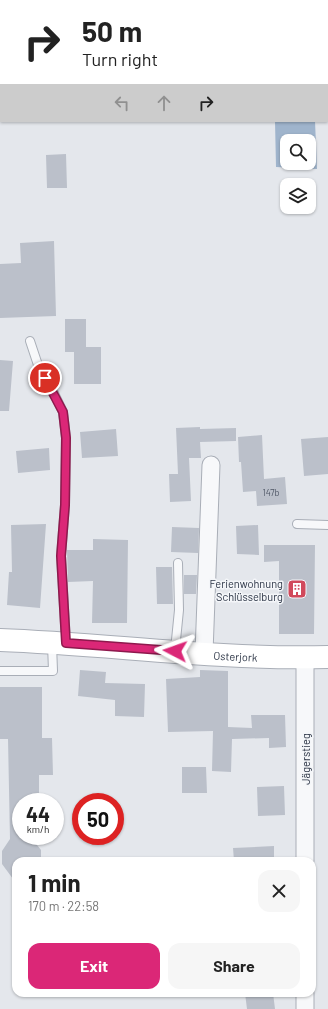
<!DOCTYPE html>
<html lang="en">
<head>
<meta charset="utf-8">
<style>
  body { margin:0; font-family:Barlow,sans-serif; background:#f6f6f6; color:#222; height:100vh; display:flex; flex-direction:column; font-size:15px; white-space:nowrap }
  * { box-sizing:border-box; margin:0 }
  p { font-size:13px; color:#767676 }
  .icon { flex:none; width:22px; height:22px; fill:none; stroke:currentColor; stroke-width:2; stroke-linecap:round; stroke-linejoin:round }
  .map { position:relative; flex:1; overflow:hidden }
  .details { position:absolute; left:12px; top:857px; width:304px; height:140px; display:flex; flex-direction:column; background:#fff; border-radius:12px; box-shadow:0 1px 3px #0004 }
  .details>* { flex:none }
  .guide { position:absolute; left:0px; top:0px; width:328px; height:122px; box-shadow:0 1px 3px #0004; background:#fff; color:#222; overflow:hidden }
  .buttons { position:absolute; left:280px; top:134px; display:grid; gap:8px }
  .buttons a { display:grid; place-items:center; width:36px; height:36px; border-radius:8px; background:#fff; box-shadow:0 1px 3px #0004; font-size:20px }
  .speed { position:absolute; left:12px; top:793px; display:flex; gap:8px; font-size:20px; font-weight:700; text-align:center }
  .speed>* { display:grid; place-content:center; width:52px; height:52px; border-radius:50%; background:#fff; box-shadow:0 1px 3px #0004; line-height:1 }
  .speed small { font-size:10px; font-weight:400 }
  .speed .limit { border:6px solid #d22; background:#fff; color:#111 }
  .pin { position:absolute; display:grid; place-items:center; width:34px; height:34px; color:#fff; margin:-17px; border:2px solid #fff; border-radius:50%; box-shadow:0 1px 4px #0007 }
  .me { position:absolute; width:44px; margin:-22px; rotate:274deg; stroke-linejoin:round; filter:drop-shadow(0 0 3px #0008) }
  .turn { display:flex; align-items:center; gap:14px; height:84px; padding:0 16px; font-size:18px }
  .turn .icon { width:52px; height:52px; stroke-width:2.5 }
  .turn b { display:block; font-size:28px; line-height:34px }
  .lanes { display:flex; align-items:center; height:38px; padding:0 16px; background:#0003; justify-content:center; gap:20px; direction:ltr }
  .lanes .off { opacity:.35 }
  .round { display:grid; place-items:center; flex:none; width:42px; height:42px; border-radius:12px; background:#f6f6f6 }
  .head { display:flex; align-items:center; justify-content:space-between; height:68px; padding:0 16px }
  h1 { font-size:24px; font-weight:700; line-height:30px }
  .cta { display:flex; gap:8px; margin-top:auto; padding:8px 16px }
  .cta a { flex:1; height:46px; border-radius:12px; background:#db2777; color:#fff; font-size:16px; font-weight:700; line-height:46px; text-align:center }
  .cta a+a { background:#f6f6f6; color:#222 }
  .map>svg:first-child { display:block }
  .water { fill:#9fb4cc; fill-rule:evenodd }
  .building { fill:#bbc0ca }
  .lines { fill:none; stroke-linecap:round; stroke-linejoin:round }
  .lane-casing { stroke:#a9aeb7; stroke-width:10 }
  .street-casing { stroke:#a9aeb7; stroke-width:19 }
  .secondary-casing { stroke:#a9aeb7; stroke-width:24 }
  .lane { stroke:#f7f8fa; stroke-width:8 }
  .street { stroke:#f7f8fa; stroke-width:17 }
  .secondary { stroke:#fff; stroke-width:22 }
  .route-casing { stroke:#8e194d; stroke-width:10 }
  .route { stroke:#db2777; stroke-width:7 }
  .labels { text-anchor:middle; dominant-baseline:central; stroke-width:3; stroke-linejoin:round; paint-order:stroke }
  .number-label { font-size:9px; fill:#4f5766 }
  .poi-label { font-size:11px; fill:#2b3445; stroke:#f4f6f9; text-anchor:end }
  .street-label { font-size:11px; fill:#2b3445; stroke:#f4f6f9 }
</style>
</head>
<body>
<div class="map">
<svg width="328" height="1009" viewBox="0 0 328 1009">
  <rect width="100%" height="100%" fill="#e4e7ec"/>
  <path class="water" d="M 275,121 L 315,121 L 317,169 L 276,167 ZM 287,141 L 309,141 L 309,163 L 287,163 Z"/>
  <path class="building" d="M 66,154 L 67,188 L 47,188 L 46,155 Z
    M 54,241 L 56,316 L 0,318 L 0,264 L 21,263 L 20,243 Z
    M 65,319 L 86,319 L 86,347 L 101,347 L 101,384 L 74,384 L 74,352 L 65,352 Z
    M 0,360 L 13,361 L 9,411 L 0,411 Z
    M 200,427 L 200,429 L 236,428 L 236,441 L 200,442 L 201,458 L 189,458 L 191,501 L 170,502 L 169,474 L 178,474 L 176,428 Z
    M 116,429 L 118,456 L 82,458 L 80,432 Z
    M 262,435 L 264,479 L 285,477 L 287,504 L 257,506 L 256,491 L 243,492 L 241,462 L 239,462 L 238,437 Z
    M 328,437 L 328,474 L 304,476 L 301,439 Z
    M 49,448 L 50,470 L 18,473 L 16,451 Z
    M 46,524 L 40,608 L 7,605 L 9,572 L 12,572 L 11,525 Z
    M 258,525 L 259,555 L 237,554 L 236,526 Z
    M 172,527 L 199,528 L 198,553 L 171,552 Z
    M 93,539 L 128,540 L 127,623 L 92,623 L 93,581 L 68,582 L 67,550 L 93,550 Z
    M 264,545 L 315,545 L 314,634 L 279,634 L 279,561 L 264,562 Z
    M 156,567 L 172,567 L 173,604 L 157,604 Z
    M 184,575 L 197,575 L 196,594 L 184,594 Z
    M 80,670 L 106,672 L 105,683 L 145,684 L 144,717 L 115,716 L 115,700 L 78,696 Z
    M 200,670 L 228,671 L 228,727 L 252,728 L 251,715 L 285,715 L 286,747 L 269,748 L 269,738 L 232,739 L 231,772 L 212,771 L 213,731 L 168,732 L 166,679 L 200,677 Z
    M 0,687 L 42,687 L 42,738 L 52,738 L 53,775 L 39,775 L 39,802 L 21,802 L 21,836 L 33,840 L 41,850 L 41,861 L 16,861 L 16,883 L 2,864 L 2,851 L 10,839 L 8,739 L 0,739 Z
    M 182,767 L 206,767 L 207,793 L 182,793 Z
    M 284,786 L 285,815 L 258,816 L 257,787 Z
    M 274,846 L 274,861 L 234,861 L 233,848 Z
    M 245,993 L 273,993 L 275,1009 L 247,1009 Z"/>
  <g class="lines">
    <defs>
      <path id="lane" d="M 30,341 L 40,371 L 50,385 L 63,412 L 66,438 L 65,505 L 61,556 L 66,642
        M 297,524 L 328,525
        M 175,650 L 179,610 L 178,563
        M 0,671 L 53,671 L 52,644"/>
      <path id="street" d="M 204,653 L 211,465
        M 305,861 L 305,657
        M 305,1009 L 305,993"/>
      <g id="secondary">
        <path id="s1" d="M 0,640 C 109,644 219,660 328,657"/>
      </g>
    </defs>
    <use href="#lane" class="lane-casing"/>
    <use href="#street" class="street-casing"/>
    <use href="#secondary" class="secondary-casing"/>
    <use href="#lane" class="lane"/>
    <use href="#street" class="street"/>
    <use href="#secondary" class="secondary"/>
  </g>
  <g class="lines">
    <defs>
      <path id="route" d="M 45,378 L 63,412 L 66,438 L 65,505 L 61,556 L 66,643 L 175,651"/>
    </defs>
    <use href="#route" class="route-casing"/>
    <use href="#route" class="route"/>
  </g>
  <defs>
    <symbol id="building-square" viewBox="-11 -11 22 22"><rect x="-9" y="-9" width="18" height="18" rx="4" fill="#d1495b" stroke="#f4f6f9"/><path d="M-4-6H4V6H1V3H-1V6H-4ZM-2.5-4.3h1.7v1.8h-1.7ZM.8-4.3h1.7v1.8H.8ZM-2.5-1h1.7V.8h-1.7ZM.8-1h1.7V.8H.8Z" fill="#fff"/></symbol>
  </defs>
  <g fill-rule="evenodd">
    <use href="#building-square" x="286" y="578" width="22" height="22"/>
  </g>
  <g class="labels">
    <g class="number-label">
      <text x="271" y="492">147b</text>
    </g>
    <g class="poi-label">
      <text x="283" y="583">Ferienwohnung<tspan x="283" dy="13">Schlüsselburg</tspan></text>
    </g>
    <g class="street-label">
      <text stroke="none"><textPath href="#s1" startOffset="236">Osterjork</textPath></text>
      <text transform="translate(305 759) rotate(-90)">Jägerstieg</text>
    </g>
  </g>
</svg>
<div class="buttons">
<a><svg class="icon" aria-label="search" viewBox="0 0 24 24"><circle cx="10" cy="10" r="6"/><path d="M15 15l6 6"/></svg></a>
<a><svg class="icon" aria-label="layers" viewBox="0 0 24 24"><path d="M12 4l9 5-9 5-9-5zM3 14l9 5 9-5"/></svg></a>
</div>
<div class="speed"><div>44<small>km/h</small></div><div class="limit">50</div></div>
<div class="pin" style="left:45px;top:378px;background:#d93025"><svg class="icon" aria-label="arrive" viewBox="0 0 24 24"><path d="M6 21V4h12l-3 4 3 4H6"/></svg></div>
<svg class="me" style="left:175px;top:651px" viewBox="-20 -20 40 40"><path d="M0-17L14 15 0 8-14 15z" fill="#db2777" stroke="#fff" stroke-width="4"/></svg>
<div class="guide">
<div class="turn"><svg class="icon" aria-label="right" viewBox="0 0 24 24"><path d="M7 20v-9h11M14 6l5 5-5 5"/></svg><div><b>50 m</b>Turn right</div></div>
<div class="lanes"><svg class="icon off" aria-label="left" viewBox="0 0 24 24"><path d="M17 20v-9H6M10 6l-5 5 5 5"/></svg><svg class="icon off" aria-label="ahead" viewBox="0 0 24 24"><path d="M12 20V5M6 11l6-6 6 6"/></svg><svg class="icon" aria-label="right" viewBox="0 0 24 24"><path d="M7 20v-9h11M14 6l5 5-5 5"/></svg></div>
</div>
<section class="details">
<div class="head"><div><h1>1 min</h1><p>170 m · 22:58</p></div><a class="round"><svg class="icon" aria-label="close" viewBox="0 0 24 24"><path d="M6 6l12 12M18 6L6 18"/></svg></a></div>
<div class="cta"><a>Exit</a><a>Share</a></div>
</section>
</div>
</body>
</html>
